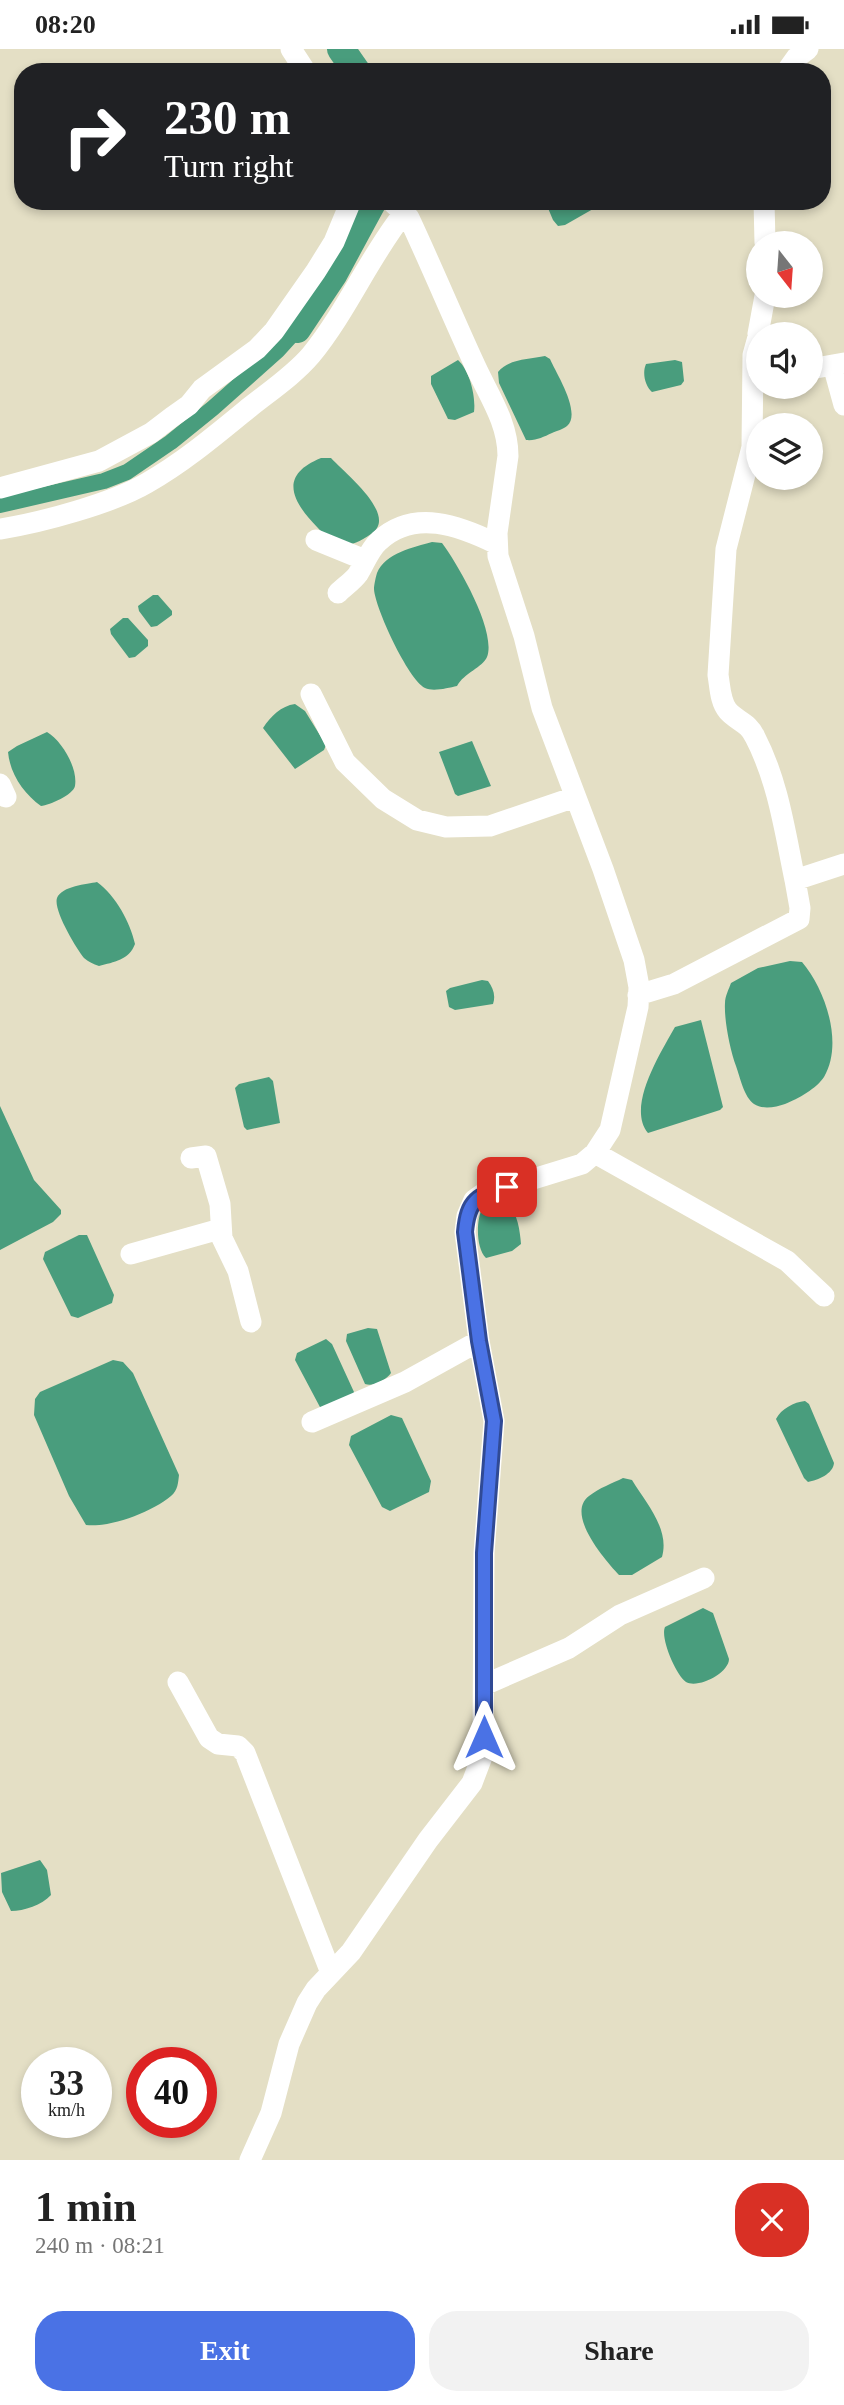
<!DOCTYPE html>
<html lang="en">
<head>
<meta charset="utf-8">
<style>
  body { margin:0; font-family:"Times New Roman",serif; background:#f2f2f2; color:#222; height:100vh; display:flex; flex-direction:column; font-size:26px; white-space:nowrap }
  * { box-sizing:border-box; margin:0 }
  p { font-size:23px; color:#767676 }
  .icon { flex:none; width:38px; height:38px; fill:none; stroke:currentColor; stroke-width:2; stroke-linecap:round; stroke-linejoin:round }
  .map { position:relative; height:2111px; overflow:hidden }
  .side { display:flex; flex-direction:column; background:#fff; flex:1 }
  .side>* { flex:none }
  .top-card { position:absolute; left:14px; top:14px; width:817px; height:147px; border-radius:28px; box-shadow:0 4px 10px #0003; background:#202124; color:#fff; overflow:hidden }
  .needle { width:46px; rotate:163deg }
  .fabs { position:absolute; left:746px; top:182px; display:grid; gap:14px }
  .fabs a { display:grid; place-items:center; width:77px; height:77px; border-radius:50%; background:#fff; box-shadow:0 4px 10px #0003; font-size:35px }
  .speed { position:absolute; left:21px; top:1998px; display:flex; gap:14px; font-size:35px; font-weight:700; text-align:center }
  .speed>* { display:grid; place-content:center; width:91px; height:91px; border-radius:50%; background:#fff; box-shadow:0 4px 10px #0003; line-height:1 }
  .speed small { font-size:18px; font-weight:400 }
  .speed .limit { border:10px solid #d22; background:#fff; color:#111 }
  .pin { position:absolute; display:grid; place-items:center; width:60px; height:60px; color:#fff; margin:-30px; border-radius:14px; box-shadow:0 4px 10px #0006 }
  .me { position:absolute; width:77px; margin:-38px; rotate:0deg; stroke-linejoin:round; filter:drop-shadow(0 0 5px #0008) }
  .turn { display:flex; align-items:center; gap:24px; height:147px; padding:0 35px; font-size:32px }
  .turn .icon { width:91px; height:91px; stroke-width:2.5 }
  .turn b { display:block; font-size:49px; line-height:60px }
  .round { display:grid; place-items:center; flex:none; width:74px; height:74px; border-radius:28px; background:#f2f2f2 }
  .head { display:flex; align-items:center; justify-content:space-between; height:119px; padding:0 35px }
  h1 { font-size:42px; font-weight:700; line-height:52px }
  .primary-button { display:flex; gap:14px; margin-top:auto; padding:14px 35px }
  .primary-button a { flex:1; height:80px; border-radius:28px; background:#4a72e5; color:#fff; font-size:28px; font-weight:700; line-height:80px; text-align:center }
  .primary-button a+a { background:#f2f2f2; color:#222 }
  .status { display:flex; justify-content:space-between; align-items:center; height:49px; padding:0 35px; background:#fff; direction:ltr }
  .status svg { height:19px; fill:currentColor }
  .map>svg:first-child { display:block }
  .water { fill:#499d7d }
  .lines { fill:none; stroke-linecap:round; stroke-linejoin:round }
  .canal { stroke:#499d7d; stroke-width:16 }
  .river { stroke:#499d7d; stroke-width:28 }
  .minor { stroke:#fff; stroke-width:21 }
  .route-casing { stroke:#304a95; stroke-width:18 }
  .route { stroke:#4a72e5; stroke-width:12 }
</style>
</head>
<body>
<div class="status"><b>08:20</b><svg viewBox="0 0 49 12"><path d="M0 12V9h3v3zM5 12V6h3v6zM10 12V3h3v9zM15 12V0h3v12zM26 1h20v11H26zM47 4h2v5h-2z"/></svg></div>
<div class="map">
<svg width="844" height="2111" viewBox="0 0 844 2111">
  <rect width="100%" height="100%" fill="#e4dfc5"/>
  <path class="water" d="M 545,152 L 607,152 L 565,176 L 558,177 L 553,171 Z
    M 545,307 L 550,310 C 556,324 582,364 567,377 C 564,380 556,382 552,384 C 543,388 536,392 526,391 L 499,334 L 498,323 C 508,310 530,310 545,307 Z
    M 458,311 C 470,322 476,348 474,363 L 455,371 L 448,370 L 431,335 L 431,327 Z
    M 675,311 L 682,313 L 684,332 L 681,336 L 652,343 C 645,337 642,324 646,315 Z
    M 321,409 L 331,409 C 346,425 399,467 371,485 C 358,494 351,497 335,496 C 309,470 264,432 321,409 Z
    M 432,493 L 442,494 C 457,514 497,582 487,608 C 483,618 464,624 457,637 C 448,639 433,643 425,639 C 408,630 375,559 374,540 C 374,536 376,527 377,524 C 385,504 414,498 432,493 Z
    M 153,546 L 158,546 L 172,562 L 172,566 L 157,577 L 151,578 L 139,562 L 138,557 Z
    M 123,569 L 128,569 L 148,591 L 148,597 L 135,608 L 129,609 L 111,585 L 110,580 Z
    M 295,655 L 305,662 L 326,696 L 324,701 L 295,720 L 263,679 C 271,667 281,657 295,655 Z
    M 47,683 C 62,692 78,719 75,737 C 73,746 50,756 41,757 C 24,745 10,725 8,703 L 17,697 Z
    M 472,692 L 491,737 L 458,747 L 455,745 L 439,703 Z
    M 97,833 C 116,847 130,873 135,895 C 129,911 114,913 99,917 C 93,915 89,913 84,909 C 76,899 53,861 57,849 C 62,837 87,835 97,833 Z
    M 790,912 L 802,913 C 825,940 844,994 824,1028 C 817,1039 798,1050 785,1055 C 776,1058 763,1061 754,1055 C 744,1048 740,1028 736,1017 C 730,1001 724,971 725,954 C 725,947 729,940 731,934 L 758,919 Z
    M 482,931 L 488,932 C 493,939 496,946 493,955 L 455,961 L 449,958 L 446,942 L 450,939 Z
    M 701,971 L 723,1058 L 720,1061 L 648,1084 C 626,1058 661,1003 675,978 Z
    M 269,1028 L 273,1032 L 280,1074 L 247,1081 L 244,1078 L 235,1039 L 239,1035 Z
    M 0,1057 L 34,1131 L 61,1161 L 61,1165 L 53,1173 L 0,1201 Z
    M 505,1153 C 517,1160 520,1181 521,1195 L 512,1202 L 486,1209 C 476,1199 476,1172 482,1160 Z
    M 79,1186 L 87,1186 L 114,1246 L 112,1254 L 78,1269 L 71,1267 L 43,1210 L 45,1203 Z
    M 368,1279 L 377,1280 L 391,1324 C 386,1331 374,1338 365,1335 L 346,1292 L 347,1285 Z
    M 326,1290 L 332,1295 L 354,1343 L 352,1348 L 321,1360 L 295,1311 L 297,1304 Z
    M 113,1311 L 123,1313 L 133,1324 L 179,1426 C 178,1434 178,1441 171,1447 C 152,1463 110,1479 86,1476 L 69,1447 L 34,1366 L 35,1350 L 40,1343 Z
    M 805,1352 L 809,1355 L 834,1414 C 833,1425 818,1431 808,1433 L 804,1429 L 776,1370 C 781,1360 794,1353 805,1352 Z
    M 391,1366 L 402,1369 L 431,1432 L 429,1443 L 390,1462 L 382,1458 L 349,1396 L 351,1387 Z
    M 623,1429 L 632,1431 C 646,1454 670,1480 662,1508 L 632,1526 L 619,1526 C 605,1511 565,1465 589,1447 C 599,1439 613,1434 623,1429 Z
    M 703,1559 L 713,1564 L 729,1610 C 729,1624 698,1640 686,1633 C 676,1626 660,1589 665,1578 Z
    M 40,1811 L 47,1821 L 51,1846 C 42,1856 24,1862 11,1862 L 2,1843 L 1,1824 Z"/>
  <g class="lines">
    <path class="canal" d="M 0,456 L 104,432 L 127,423 L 171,393 L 213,359 L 277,302 L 297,280"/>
    <path class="river" d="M 341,0 L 357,23
      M 297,280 L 333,226 L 373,152"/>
    <path class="minor" d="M 291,0 L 306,23
      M 786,23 L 796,9 L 808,0
      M 764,152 L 765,194
      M 758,285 L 765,247
      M 758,288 L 753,306 L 752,398 L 726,500 L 718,626 C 720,637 720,653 728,662 C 738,673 748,673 755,688 C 778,732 785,783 795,831 L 844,815
      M 833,316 L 844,356
      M 810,320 L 844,314
      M 0,439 L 99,412 L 151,384 L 172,368 L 189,356 L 202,340 L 257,300 L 274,282 L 316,222 L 334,193 L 351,152
      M 0,480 C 40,474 113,454 147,434 C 184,413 217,385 250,358 C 270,342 294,326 311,306 C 347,262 369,208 404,164
      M 316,491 L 365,511
      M 338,544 C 344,538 353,532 358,525 C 365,514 369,501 379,492 C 414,459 460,477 497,495
      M 311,645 L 345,713 L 383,750 L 417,771 L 446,778 L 490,777 L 575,748
      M 0,735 L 6,748
      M 638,946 L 674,935 L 799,870 L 800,859 L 795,831
      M 595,1104 L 787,1212 L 824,1247
      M 191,1109 L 206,1107 L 220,1155 L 222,1189 L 238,1222 L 251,1273
      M 131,1205 L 220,1180
      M 312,1373 L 405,1333 L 479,1292
      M 178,1633 L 209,1689 L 218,1695 L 238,1697 L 245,1704 L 331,1924
      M 484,1636 L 569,1599 L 620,1566 L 704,1529
      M 250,2111 L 271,2064 L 289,1995 L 307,1954 L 316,1940 L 351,1903 L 428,1791 L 472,1734 L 483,1705 L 484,1504 L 494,1372 L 479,1292 L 465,1183 L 467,1167 L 474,1151 L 481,1146 L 582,1115 L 595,1104 L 610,1081 L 638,958 L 639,938 L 634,911 L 603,820 L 542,659 L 524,587 L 498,507 L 497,484 L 508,407 C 508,372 487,344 473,312 C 451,264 431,216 409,169 L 391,152"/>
  </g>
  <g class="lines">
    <defs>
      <path id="route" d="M 484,1688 L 484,1504 L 494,1372 L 479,1292 L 465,1183 C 468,1150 477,1147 507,1138"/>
    </defs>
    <use href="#route" class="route-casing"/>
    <use href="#route" class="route"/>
  </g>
</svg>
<div class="fabs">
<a><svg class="needle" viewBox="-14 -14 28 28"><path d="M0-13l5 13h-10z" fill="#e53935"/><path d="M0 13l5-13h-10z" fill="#767676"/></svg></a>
<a><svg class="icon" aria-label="sound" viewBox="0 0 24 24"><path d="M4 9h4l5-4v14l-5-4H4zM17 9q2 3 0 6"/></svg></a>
<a><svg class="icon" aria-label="layers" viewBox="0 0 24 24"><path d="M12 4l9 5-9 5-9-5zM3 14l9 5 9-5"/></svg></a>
</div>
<div class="speed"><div>33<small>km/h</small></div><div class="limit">40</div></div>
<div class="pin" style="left:507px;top:1138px;background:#d93025"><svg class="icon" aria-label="arrive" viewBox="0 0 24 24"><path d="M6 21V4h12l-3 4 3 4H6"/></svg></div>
<svg class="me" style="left:484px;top:1688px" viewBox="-20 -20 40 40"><path d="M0-17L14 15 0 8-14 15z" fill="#4a72e5" stroke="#fff" stroke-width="4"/></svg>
<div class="top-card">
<div class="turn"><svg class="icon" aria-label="right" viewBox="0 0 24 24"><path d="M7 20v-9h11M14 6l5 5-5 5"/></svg><div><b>230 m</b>Turn right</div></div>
</div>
</div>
<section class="side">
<div class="head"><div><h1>1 min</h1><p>240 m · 08:21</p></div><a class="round" style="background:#d93025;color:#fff"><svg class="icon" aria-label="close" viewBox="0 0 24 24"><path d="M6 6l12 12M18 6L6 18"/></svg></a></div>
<div class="primary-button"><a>Exit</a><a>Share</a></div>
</section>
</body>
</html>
